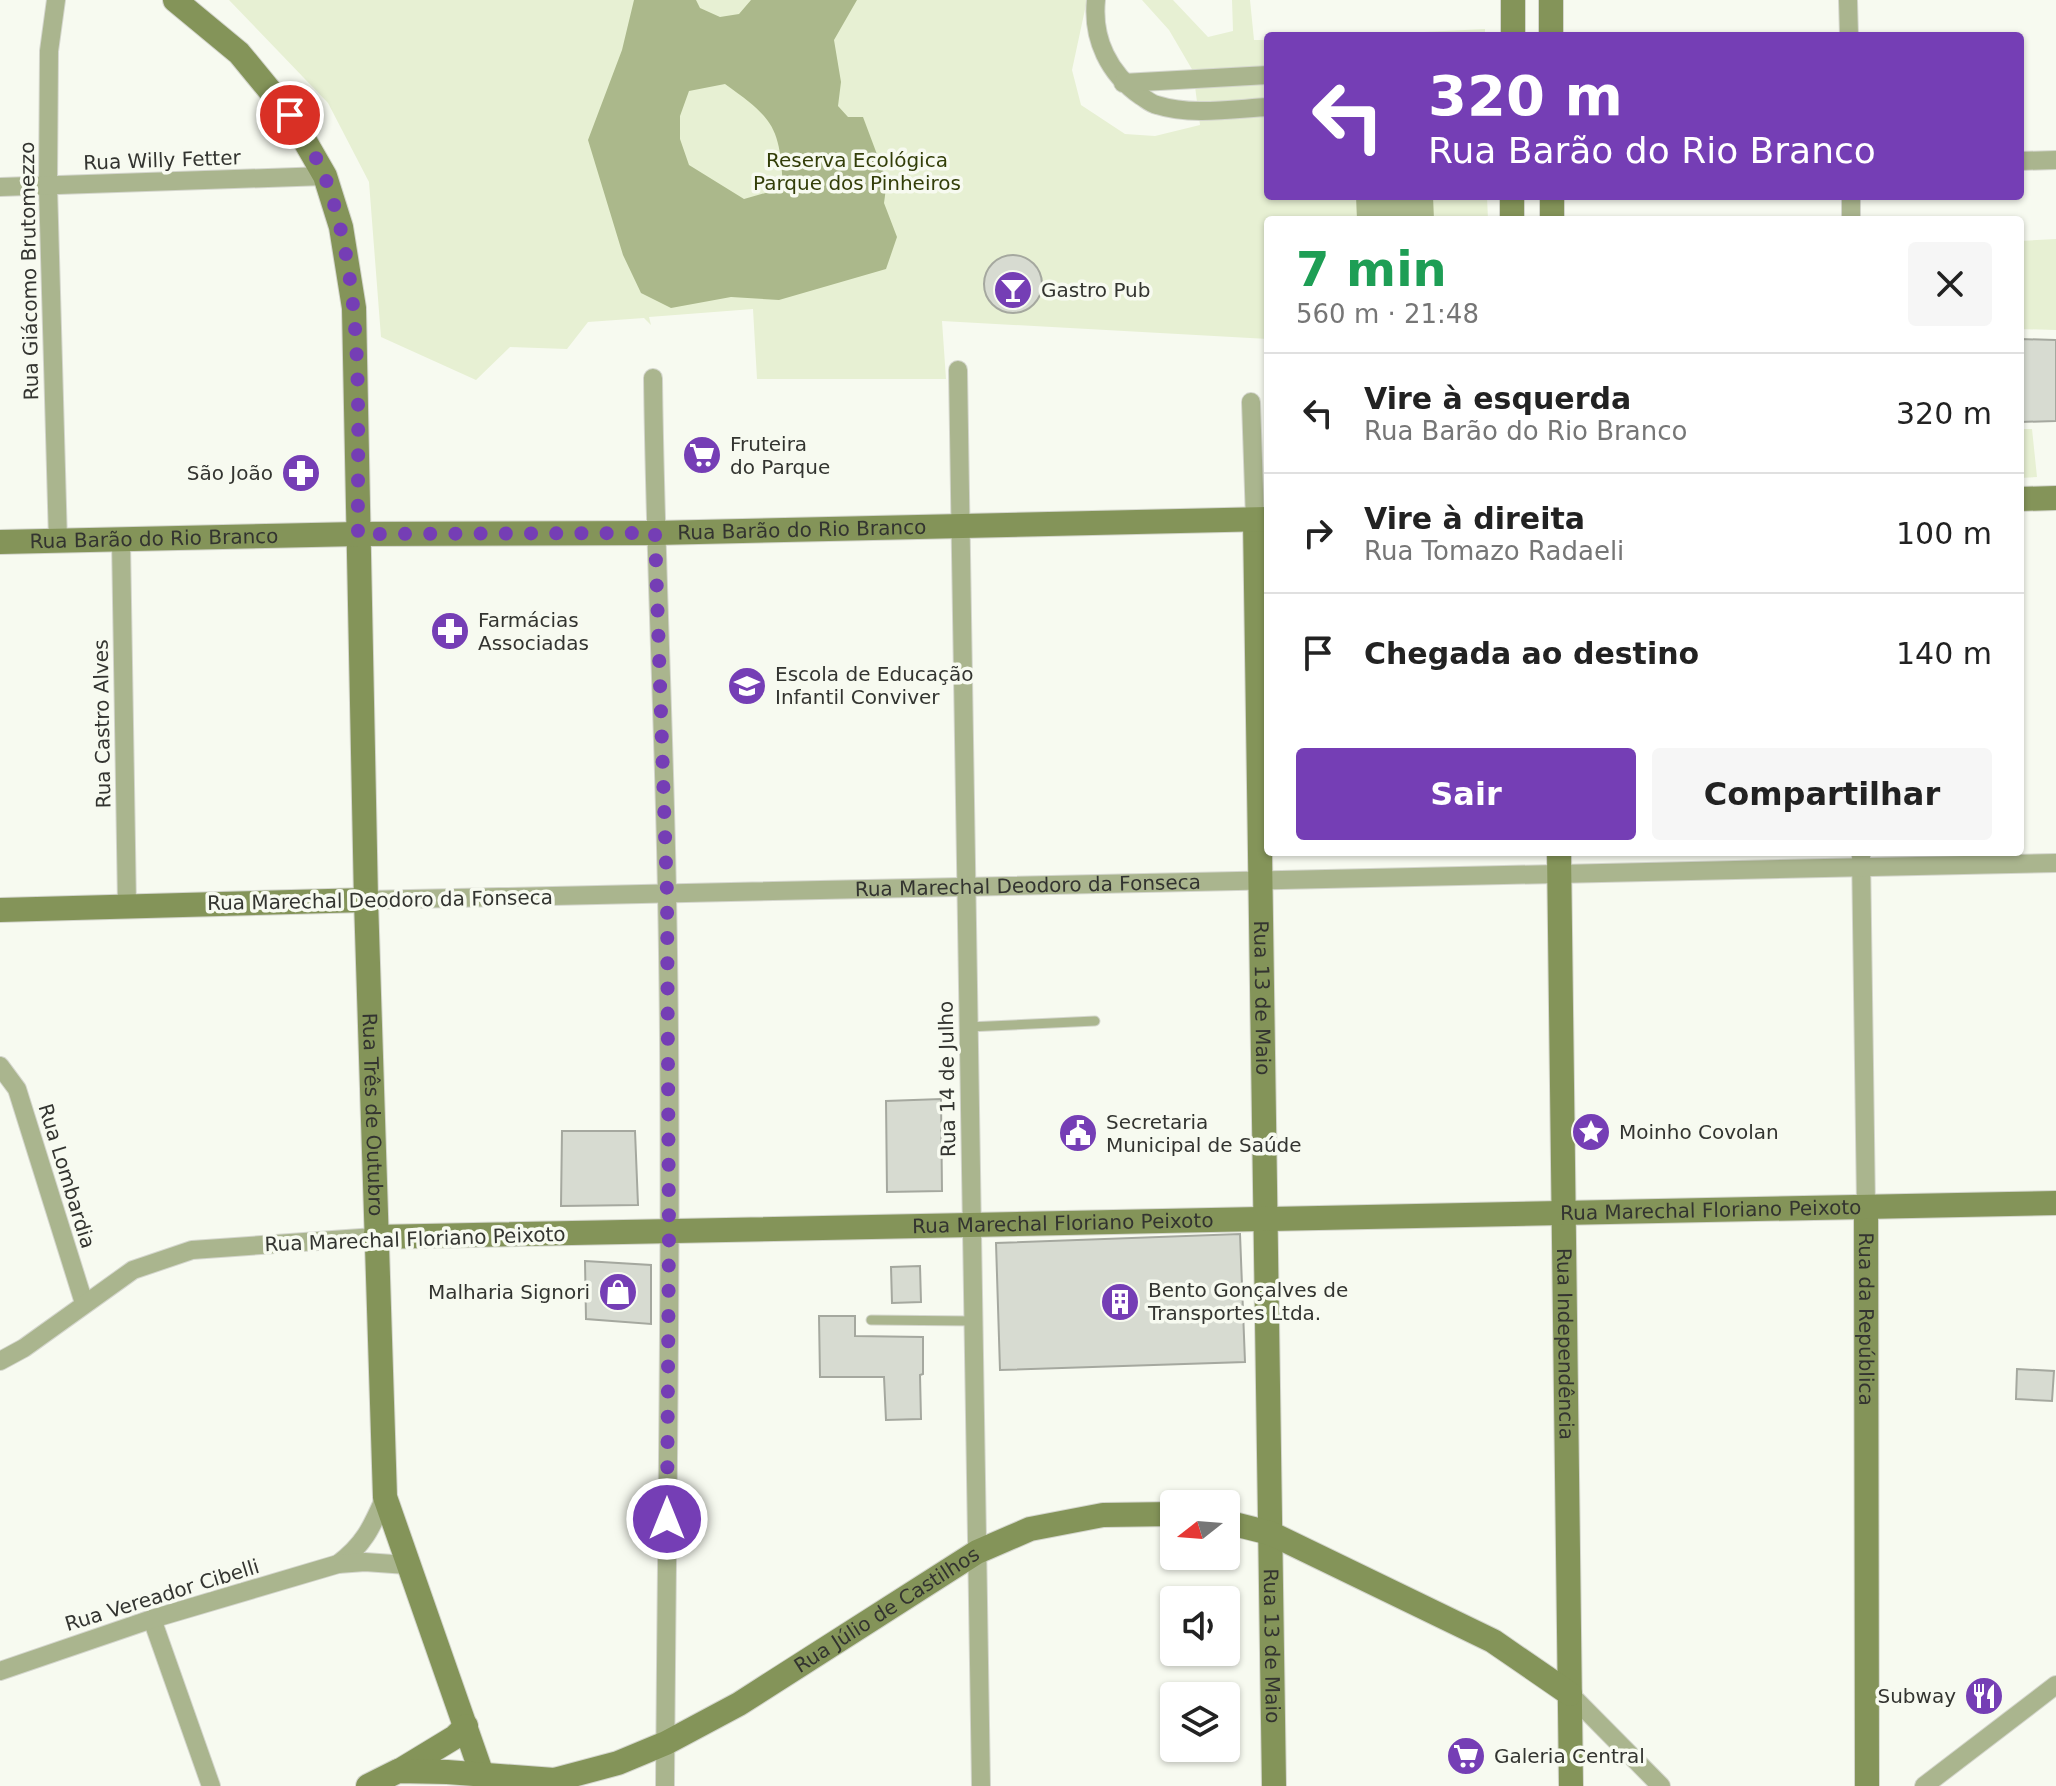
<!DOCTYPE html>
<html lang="pt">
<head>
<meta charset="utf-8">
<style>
  body { margin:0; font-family:"DejaVu Sans",sans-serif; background:#f6f6f6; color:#222; height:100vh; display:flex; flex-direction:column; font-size:30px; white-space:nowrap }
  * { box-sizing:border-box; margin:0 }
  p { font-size:26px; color:#767676 }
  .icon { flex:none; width:44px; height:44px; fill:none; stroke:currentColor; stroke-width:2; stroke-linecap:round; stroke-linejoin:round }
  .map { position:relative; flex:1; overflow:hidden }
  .details { position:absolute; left:1264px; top:216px; width:760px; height:640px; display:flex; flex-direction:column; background:#fff; border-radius:8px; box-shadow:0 2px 6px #0004 }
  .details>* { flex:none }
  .banner { position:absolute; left:1264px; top:32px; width:760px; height:168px; border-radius:8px; box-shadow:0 2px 6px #0004; background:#753eb5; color:#fff; overflow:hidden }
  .needle { width:52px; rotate:253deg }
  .fabs { position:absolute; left:1160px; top:1490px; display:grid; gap:16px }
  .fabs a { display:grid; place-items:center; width:80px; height:80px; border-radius:8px; background:#fff; box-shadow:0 2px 6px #0004; font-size:40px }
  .pin { position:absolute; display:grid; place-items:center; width:68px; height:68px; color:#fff; margin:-34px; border:4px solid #fff; border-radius:50%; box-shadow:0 2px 8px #0007 }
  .me { position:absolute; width:88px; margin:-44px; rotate:0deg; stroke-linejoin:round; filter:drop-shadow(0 0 6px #0008) }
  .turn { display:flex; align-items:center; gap:28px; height:168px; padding:0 32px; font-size:36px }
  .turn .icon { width:104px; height:104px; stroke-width:2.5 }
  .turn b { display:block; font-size:56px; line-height:68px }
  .round { display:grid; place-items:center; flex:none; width:84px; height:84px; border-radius:8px; background:#f6f6f6 }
  .head { display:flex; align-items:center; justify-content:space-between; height:136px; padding:0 32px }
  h1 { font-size:48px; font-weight:700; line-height:60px; color:#1e9e55 }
  .primary-button { display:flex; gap:16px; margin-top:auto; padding:16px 32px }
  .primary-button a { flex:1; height:92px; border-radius:8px; background:#753eb5; color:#fff; font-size:32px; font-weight:700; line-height:92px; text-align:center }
  .primary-button a+a { background:#f6f6f6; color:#222 }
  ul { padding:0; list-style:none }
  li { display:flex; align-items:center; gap:24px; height:120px; padding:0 32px; border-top:2px solid #e0e0e0 }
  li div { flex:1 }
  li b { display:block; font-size:30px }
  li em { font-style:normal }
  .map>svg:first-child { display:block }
  .green { fill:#e7f0d3 }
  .water { fill:#abb88b; fill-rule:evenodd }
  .building { fill:#d7dbd1; stroke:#a5a89f; stroke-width:2 }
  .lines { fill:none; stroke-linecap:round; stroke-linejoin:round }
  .lane-casing { stroke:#d4d6cd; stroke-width:11 }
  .street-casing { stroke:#d4d6cd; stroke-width:20 }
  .secondary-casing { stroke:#d4d6cd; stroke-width:26 }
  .lane { stroke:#aab58e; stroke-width:9 }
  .street { stroke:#aab58e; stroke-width:18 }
  .secondary { stroke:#849459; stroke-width:24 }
  .route { stroke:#753eb5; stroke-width:14; stroke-dasharray:0 25.2 }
  .labels { text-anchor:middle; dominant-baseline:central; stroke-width:7; stroke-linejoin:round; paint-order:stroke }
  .street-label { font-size:20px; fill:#333430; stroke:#f7faf0 }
  .park-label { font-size:20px; fill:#333e09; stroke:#f7faf0 }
  .poi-label { font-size:20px; fill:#333430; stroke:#f7faf0; text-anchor:start }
</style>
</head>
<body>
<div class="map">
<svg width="2056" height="1786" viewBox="0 0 2056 1786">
  <rect width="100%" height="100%" fill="#f7faf0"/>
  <path class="green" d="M 229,0 L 1087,0 L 1072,70 L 1081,105 L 1125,134 L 1155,136 L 1200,125 L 1193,71 L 1169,30 L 1142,0 L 1173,0 L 1208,37 L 1233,31 L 1232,0 L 1250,0 L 1254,40 L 1268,40 L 1268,196 L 1487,196 L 1488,220 L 1268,220 L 1268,339 L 942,321 L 946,379 L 757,379 L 753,309 L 649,317 L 651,325 L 644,318 L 588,322 L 567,349 L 510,347 L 476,380 L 381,337 L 369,182 L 328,103 Z
    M 1485,29 L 1485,36 L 1342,36 Z
    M 2056,239 L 2056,330 L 2020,329 L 2020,241 Z
    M 2020,429 L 2032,429 L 2037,477 L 2020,478 Z"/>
  <path class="water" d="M 634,0 L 696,0 L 700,8 L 720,17 L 739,14 L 751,0 L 857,0 L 834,40 L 841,82 L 838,106 L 848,117 L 863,117 L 887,181 L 884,203 L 897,237 L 886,269 L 779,300 L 731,297 L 671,308 L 641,293 L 623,255 L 588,140 L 622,50 ZM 725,84 C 774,119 780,127 783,188 L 744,199 L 689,165 L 680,139 L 680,116 L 689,91 Z
    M 1356,196 L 1433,196 L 1434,220 L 1357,220 Z"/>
  <path class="building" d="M984 284a29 29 0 1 1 58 0a29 29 0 1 1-58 0Z
    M 2020,339 L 2056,340 L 2056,421 L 2020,422 Z
    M 941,1099 L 942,1191 L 887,1192 L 886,1101 Z
    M 562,1131 L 635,1131 L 638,1205 L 561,1206 Z
    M 1240,1234 L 1245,1362 L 1000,1370 L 996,1243 Z
    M 585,1261 L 651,1265 L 651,1324 L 586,1319 Z
    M 920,1266 L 921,1302 L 892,1303 L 891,1267 Z
    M 819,1316 L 855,1316 L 855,1336 L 923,1337 L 923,1374 L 920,1375 L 921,1419 L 886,1420 L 884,1377 L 820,1377 Z
    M 2017,1369 L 2054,1371 L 2052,1401 L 2016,1399 Z"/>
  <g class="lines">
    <defs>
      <path id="lane" d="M 968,1027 L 1095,1021
        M 871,1320 L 973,1321"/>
      <g id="street">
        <path d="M 56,0 L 49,51 L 48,186 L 58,541"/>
        <path d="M 1096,0 C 1092,39 1109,74 1141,96 C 1146,99 1151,104 1157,105 C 1191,116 1233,109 1268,107"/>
        <path d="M 1848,0 L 1849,36"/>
        <path d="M 1123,83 L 1268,75"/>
        <path d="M 2020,161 L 2056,160"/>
        <path d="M 0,187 L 325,176"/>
        <path d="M 1851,196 L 1851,220"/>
        <path d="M 958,370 L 981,1786"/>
        <path d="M 653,378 C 655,551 664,722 667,895 C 673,1192 667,1489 665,1786"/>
        <path d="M 1251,402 L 1255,520"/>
        <path d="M 121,541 L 127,906"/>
        <path d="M 1861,852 L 1866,1207"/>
        <path id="s1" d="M 366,900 L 2056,863"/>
        <path d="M 0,1066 L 17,1089 L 84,1303"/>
        <path d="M 0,1361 L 24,1348 L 133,1270 L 192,1250 L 375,1237"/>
        <path d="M 338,1564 C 365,1544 372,1526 385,1497"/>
        <path d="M 152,1619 L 211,1786"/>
        <path d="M 0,1671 L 152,1619 L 338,1564 L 365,1562 L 407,1565"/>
        <path d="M 1570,1694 L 1661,1786"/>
        <path d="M 1924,1786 L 2056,1685"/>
      </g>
      <g id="secondary">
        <path id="s2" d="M 175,0 L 239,53 L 290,115 L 325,176 L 341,227 L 354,308 L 366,900 L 385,1497 L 486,1786"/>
        <path d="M 1513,0 L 1513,36"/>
        <path d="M 1551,0 L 1551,36"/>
        <path d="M 1552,196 L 1552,220"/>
        <path d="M 1512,220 L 1512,196"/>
        <path d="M 2020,499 L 2056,498"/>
        <path id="s3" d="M 1255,520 L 1274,1786"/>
        <path id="s4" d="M 0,542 L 358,534 L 655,533 L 1268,519"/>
        <path id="s5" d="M 1559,852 L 1571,1786"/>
        <path d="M 0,910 L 366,900"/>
        <path id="s6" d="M 1866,1207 L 1867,1786"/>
        <path id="s7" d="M 375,1237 L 2056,1203"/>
        <path d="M 1226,1522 L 1270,1533 L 1493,1641 L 1570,1694"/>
        <path d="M 399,1771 L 455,1737 L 466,1726"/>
        <path id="s8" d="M 368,1786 L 398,1771 L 447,1772 L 554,1780 L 618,1763 L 666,1743 L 739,1704 L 977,1552 L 1030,1529 L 1103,1515 L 1174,1514"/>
      </g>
    </defs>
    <use href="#lane" class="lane-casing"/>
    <use href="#street" class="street-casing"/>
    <use href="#secondary" class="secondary-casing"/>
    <use href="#lane" class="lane"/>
    <use href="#street" class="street"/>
    <use href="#secondary" class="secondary"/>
  </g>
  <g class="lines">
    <path class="route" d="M 290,115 C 302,136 318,157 326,180 C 366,290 357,417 358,534 L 655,533 L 667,894 L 669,1231 L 667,1519"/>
  </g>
  <defs>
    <symbol id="bar-disc" viewBox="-11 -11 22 22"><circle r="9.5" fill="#753eb5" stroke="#f7faf0"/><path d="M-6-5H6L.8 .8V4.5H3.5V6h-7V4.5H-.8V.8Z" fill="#fff"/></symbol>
    <symbol id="supermarket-disc" viewBox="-11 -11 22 22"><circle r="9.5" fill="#753eb5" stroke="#f7faf0"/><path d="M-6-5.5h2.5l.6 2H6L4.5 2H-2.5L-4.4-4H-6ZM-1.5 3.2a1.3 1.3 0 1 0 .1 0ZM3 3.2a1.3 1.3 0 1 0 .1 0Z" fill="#fff"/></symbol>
    <symbol id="pharmacy-disc" viewBox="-11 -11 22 22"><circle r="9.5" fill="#753eb5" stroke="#f7faf0"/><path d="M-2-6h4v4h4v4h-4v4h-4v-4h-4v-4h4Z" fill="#fff"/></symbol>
    <symbol id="school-disc" viewBox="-11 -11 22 22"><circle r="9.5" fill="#753eb5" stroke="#f7faf0"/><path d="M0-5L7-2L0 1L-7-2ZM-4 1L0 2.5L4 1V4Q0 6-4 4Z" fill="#fff"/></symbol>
    <symbol id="sight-disc" viewBox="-11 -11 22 22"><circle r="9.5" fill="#753eb5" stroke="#f7faf0"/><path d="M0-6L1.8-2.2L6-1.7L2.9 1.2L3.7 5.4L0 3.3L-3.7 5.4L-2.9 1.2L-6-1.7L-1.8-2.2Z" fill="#fff"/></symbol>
    <symbol id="civic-disc" viewBox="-11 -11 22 22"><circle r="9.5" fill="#753eb5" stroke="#f7faf0"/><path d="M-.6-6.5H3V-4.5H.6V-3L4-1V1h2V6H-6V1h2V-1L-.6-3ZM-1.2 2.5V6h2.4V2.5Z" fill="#fff"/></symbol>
    <symbol id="shop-disc" viewBox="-11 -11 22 22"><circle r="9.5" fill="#753eb5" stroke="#f7faf0"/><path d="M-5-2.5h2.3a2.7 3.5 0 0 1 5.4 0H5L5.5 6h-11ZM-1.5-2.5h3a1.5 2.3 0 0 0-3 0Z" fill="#fff"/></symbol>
    <symbol id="building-disc" viewBox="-11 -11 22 22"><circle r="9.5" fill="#753eb5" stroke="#f7faf0"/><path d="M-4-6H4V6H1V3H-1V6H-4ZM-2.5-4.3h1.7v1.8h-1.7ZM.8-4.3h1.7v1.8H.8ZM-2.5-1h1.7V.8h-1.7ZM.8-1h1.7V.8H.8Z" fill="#fff"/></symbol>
    <symbol id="restaurant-disc" viewBox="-11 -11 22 22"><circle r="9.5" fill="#753eb5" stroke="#f7faf0"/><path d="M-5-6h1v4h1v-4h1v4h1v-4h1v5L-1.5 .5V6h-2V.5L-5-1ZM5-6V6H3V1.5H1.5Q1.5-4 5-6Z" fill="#fff"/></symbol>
  </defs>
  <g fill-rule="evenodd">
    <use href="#bar-disc" x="991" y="268" width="44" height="44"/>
    <use href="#supermarket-disc" x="680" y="433" width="44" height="44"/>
    <use href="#pharmacy-disc" x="279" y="451" width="44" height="44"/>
    <use href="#pharmacy-disc" x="428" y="609" width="44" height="44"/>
    <use href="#school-disc" x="725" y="664" width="44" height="44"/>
    <use href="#sight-disc" x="1569" y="1110" width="44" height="44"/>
    <use href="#civic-disc" x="1056" y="1111" width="44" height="44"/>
    <use href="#shop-disc" x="596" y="1270" width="44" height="44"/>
    <use href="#building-disc" x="1098" y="1280" width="44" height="44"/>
    <use href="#restaurant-disc" x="1962" y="1674" width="44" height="44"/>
    <use href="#supermarket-disc" x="1444" y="1734" width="44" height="44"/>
  </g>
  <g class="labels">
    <g class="street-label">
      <text transform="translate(162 160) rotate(-2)">Rua Willy Fetter</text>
      <text transform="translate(29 271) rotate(-91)">Rua Giácomo Brutomezzo</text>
      <text stroke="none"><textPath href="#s4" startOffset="802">Rua Barão do Rio Branco</textPath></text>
      <text stroke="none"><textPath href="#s4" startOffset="154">Rua Barão do Rio Branco</textPath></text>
      <text transform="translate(102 724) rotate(-91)">Rua Castro Alves</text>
      <text stroke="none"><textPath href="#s1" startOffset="662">Rua Marechal Deodoro da Fonseca</textPath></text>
      <text transform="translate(380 900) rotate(-1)">Rua Marechal Deodoro da Fonseca</text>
      <text stroke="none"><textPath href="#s3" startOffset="478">Rua 13 de Maio</textPath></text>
      <text transform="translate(947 1079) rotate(-91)">Rua 14 de Julho</text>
      <text stroke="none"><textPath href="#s2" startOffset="1176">Rua Três de Outubro</textPath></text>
      <text transform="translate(67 1176) rotate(73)">Rua Lombardia</text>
      <text stroke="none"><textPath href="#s7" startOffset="1336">Rua Marechal Floriano Peixoto</textPath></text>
      <text stroke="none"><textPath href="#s7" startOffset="688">Rua Marechal Floriano Peixoto</textPath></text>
      <text transform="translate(415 1239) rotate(-2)">Rua Marechal Floriano Peixoto</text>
      <text stroke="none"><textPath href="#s6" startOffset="112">Rua da República</textPath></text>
      <text stroke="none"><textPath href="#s5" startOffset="492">Rua Independência</textPath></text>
      <text transform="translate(162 1595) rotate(-17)">Rua Vereador Cibelli</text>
      <text stroke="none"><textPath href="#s8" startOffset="566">Rua Júlio de Castilhos</textPath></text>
      <text stroke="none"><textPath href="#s3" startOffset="1126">Rua 13 de Maio</textPath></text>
    </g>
    <g class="park-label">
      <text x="857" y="160">Reserva Ecológica<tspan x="857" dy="23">Parque dos Pinheiros</tspan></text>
    </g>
    <g class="poi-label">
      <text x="1041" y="290">Gastro Pub</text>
      <text x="730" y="444">Fruteira<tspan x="730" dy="23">do Parque</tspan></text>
      <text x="273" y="473" text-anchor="end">São João</text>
      <text x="478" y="620">Farmácias<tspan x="478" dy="23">Associadas</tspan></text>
      <text x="775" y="674">Escola de Educação<tspan x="775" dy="23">Infantil Conviver</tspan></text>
      <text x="1106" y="1122">Secretaria<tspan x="1106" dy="23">Municipal de Saúde</tspan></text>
      <text x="1619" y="1132">Moinho Covolan</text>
      <text x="1148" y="1290">Bento Gonçalves de<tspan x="1148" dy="23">Transportes Ltda.</tspan></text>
      <text x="590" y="1292" text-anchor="end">Malharia Signori</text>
      <text x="1956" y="1696" text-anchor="end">Subway</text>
      <text x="1494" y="1756">Galeria Central</text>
    </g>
  </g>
</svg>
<div class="fabs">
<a><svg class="needle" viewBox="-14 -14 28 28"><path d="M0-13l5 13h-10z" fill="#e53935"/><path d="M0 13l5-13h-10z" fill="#767676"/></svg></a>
<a><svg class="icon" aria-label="sound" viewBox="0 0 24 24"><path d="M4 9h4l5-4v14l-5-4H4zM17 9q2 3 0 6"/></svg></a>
<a><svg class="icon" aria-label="layers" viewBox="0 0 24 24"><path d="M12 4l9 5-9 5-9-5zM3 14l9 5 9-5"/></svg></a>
</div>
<div class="pin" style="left:290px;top:115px;background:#d93025"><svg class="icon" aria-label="arrive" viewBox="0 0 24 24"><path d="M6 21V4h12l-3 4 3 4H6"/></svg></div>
<svg class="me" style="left:667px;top:1519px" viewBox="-20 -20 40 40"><circle r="17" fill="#753eb5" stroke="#fff" stroke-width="3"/><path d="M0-11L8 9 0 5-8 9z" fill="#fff"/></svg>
<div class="banner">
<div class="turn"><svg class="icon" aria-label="left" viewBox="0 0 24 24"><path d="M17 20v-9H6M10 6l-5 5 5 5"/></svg><div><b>320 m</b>Rua Barão do Rio Branco</div></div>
</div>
<section class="details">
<div class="head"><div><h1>7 min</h1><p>560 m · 21:48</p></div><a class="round"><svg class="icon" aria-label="close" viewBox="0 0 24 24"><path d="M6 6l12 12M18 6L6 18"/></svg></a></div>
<ul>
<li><svg class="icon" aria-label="left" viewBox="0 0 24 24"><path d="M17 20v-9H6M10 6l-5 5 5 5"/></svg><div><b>Vire à esquerda</b><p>Rua Barão do Rio Branco</p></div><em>320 m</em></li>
<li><svg class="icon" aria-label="right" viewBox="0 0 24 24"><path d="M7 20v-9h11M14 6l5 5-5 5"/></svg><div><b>Vire à direita</b><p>Rua Tomazo Radaeli</p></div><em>100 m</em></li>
<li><svg class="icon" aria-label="arrive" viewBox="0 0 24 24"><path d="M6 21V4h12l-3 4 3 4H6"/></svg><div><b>Chegada ao destino</b></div><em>140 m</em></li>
</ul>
<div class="primary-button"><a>Sair</a><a>Compartilhar</a></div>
</section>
</div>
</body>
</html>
